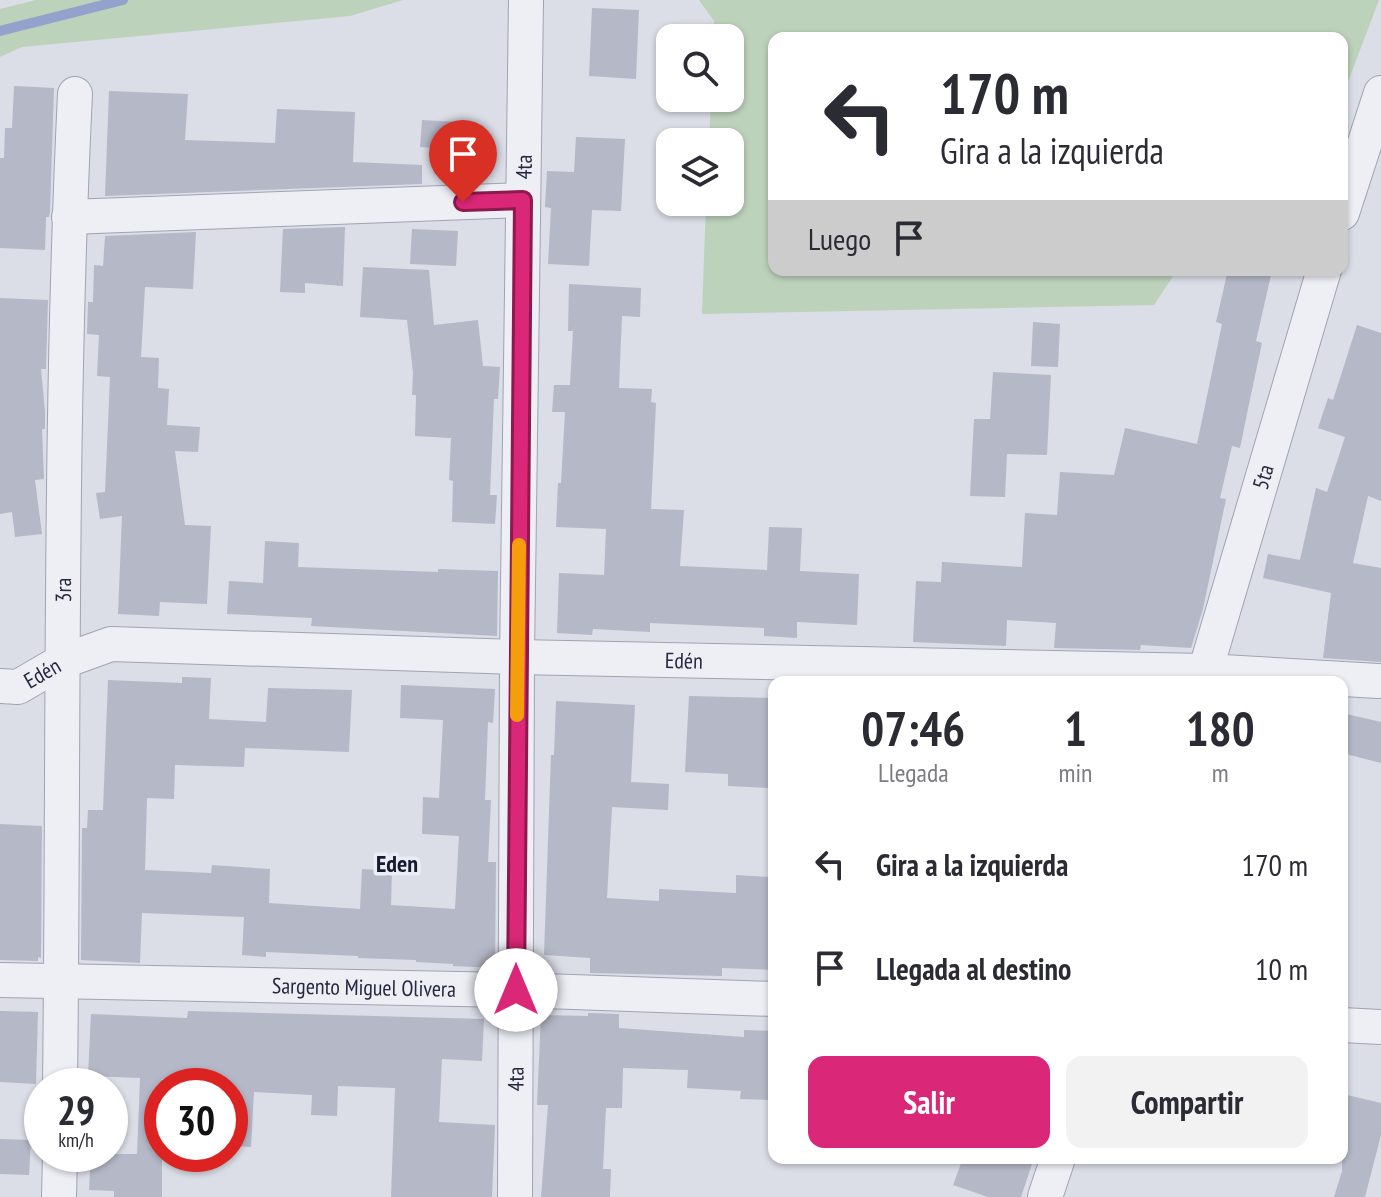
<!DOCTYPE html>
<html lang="es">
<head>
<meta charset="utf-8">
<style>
  body { margin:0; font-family:"PT Sans Narrow",sans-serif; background:#f2f2f3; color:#2b2b33; height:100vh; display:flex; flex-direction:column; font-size:30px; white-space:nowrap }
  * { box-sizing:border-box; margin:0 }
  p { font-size:26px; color:#7c7c81 }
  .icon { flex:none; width:44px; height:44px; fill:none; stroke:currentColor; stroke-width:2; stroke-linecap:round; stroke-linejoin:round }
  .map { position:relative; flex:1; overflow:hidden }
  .details { position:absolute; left:768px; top:676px; width:580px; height:488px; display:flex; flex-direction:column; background:#fff; border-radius:16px; box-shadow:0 2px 6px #0004 }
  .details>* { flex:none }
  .top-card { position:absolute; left:768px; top:32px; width:580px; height:244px; border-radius:16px; box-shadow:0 2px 6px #0004; background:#fff; color:#2b2b33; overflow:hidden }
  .controls { position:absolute; left:656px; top:24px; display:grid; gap:16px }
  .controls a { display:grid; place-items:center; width:88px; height:88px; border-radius:16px; background:#fff; box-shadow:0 2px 6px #0004; font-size:40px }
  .speed { position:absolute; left:24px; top:1068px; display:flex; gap:16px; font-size:40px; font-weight:700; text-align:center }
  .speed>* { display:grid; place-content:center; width:104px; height:104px; border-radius:50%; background:#fff; box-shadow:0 2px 6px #0004; line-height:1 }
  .speed small { font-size:20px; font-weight:400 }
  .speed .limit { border:12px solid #d22; background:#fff; color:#111 }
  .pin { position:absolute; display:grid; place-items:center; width:68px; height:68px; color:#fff; margin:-82px -34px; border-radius:50% 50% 50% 0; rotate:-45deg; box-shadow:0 0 8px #0007 }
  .pin .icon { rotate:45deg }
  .me { position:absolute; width:88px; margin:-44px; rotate:0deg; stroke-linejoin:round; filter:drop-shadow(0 0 6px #0008) }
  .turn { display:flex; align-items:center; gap:28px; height:168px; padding:0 40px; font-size:36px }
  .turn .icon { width:104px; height:104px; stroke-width:2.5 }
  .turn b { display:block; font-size:56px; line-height:68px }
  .then { display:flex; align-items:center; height:76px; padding:0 40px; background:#0003; gap:16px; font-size:30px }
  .eta { display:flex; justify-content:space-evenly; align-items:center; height:136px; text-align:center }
  .eta b { font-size:48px; font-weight:600; line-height:56px }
  .cta { display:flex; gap:16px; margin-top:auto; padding:16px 40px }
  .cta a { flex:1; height:92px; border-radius:16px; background:#db2777; color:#fff; font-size:32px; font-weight:600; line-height:92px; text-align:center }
  .cta a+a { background:#f2f2f3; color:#2b2b33 }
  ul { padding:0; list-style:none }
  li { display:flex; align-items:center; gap:24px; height:104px; padding:0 40px }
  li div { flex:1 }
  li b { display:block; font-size:30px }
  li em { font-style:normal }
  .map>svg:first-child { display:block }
  .green { fill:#bdd2bb }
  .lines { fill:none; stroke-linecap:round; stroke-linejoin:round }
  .stream { stroke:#92a2cb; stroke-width:10 }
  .building { fill:#b5b8c7 }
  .minor-casing { stroke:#a0a3b1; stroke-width:36 }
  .minor { stroke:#eeeff5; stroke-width:34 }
  .route-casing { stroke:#8e194d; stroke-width:20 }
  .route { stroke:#db2777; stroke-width:14 }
  .slow { stroke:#f59e0b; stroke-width:14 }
  .labels { text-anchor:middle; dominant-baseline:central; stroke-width:7; stroke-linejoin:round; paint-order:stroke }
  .street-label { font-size:22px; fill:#24283f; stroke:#eaedf5 }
  .neighbourhood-label { font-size:24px; font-weight:bold; fill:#161a2f; stroke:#eaedf5 }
</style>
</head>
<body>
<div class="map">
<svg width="1381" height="1197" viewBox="0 0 1381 1197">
  <rect width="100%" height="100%" fill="#dbdde7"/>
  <path class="green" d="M 36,0 L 403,0 L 350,16 L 22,47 L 0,57 L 0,9 Z
    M 699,0 L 1379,0 L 1346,87 L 1342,87 L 1342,38 L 774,38 L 774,270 L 1177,270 L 1154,305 L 702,314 L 706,202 L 730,202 L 730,142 L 709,142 L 711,98 L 730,98 L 730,38 L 713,38 L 714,21 Z"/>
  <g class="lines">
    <path class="stream" d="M 0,31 L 123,0"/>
  </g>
  <path class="building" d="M 592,8 L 639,10 L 636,79 L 589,76 Z
    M 14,86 L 54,88 L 50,212 L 49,217 L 46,217 L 45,250 L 0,248 L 0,158 L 4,158 L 5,128 L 12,128 Z
    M 109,91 L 188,94 L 185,140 L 275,143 L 277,109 L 355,112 L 353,162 L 422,165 L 422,184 L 105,196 Z
    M 422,120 L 476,123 L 474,150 L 420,147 Z
    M 576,137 L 625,139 L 621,211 L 592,210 L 589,266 L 548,264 L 551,208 L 545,207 L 547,171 L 574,172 Z
    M 345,227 L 343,286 L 305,283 L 305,293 L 280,292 L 283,229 Z
    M 412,229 L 458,231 L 456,266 L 410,264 Z
    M 196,232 L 193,289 L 145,287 L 141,357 L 159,358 L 158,388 L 169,389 L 167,425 L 200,427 L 198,452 L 175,451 L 185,525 L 211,526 L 207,604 L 160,602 L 159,616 L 118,614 L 122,516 L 100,519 L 96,493 L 105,492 L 110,377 L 97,376 L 99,335 L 87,334 L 88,302 L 93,302 L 94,265 L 103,266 L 105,236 Z
    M 363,267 L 429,270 L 434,325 L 478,320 L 483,366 L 500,367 L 498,399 L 494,399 L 490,495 L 497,495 L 495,524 L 452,522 L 453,481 L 449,480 L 451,438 L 415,436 L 416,395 L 412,395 L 413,373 L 407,320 L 360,317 Z
    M 1228,270 L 1251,270 L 1271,275 L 1256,341 L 1262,343 L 1249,404 L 1240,448 L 1232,446 L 1220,498 L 1226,499 L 1203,609 L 1191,648 L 1141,645 L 1140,650 L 1054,648 L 1056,623 L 1007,620 L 1006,646 L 913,642 L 916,581 L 941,582 L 942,562 L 1022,567 L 1025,513 L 1057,515 L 1060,472 L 1114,475 L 1125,428 L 1197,444 L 1222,324 L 1216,322 Z
    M 569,284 L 641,288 L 640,317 L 622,316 L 619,388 L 652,389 L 651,402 L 656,403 L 651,509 L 684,510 L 680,566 L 767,570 L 769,527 L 802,528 L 800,571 L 859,574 L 857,625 L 797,622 L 797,638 L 764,636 L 764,628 L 650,623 L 650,632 L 593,629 L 592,635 L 557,633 L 559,573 L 604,575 L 606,529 L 556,527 L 558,483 L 561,483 L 565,412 L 552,412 L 554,385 L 570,385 L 573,331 L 568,331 Z
    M 0,298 L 48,300 L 46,369 L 41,369 L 45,412 L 45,429 L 42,429 L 44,479 L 35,480 L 42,534 L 15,537 L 12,512 L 0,514 Z
    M 1033,322 L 1060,324 L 1058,367 L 1031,366 Z
    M 1357,325 L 1381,333 L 1381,501 L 1368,496 L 1353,563 L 1381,568 L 1381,662 L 1323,658 L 1331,593 L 1263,578 L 1268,554 L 1300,560 L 1316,488 L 1327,492 L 1345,437 L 1318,428 L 1328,398 L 1333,400 Z
    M 993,372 L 1051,375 L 1047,455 L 1007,454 L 1005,497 L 970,496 L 974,419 L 990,419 Z
    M 265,541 L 299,543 L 298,567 L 438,572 L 438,569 L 498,571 L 497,636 L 311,626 L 312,618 L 227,614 L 229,581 L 263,583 Z
    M 182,677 L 211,678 L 209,719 L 266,722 L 268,688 L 352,690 L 349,752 L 245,748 L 244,767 L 175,765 L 174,799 L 147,798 L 145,870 L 211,873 L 212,865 L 270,869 L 269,903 L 360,909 L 362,869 L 392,871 L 391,905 L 455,909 L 459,836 L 422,834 L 423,797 L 439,798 L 443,720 L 400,718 L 401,685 L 495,689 L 493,723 L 488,722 L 485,800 L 491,800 L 488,862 L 496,862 L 495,968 L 453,966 L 453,964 L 416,962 L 416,960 L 358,958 L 358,956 L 266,952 L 266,957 L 242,955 L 244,917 L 142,913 L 140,963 L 81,960 L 82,828 L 87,828 L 88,810 L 103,810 L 108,680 L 182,683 Z
    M 689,696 L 772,698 L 768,788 L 728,786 L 728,774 L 685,772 Z
    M 556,701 L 635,705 L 631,782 L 669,784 L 668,810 L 612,807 L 607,898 L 659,901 L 659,889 L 736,893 L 736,875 L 770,877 L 769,903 L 774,903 L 774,970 L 722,968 L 722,976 L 590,973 L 590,958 L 544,955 L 551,755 L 554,755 Z
    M 1342,713 L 1381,722 L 1381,763 L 1342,753 Z
    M 0,824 L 42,826 L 41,958 L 38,957 L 38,961 L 0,960 Z
    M 0,1011 L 38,1012 L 36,1084 L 0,1082 Z
    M 188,1011 L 484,1019 L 482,1061 L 442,1059 L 439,1122 L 495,1125 L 492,1197 L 391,1197 L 395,1088 L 338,1086 L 337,1116 L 311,1115 L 312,1095 L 254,1092 L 251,1147 L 230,1146 L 230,1086 L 212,1086 L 212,1081 L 162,1079 L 162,1197 L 114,1197 L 114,1191 L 89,1190 L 91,1154 L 137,1154 L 140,1078 L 88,1076 L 91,1014 L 187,1018 Z
    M 588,1013 L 619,1014 L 619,1028 L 744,1037 L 744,1030 L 773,1031 L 769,1100 L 740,1099 L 741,1091 L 687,1088 L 688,1070 L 623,1068 L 622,1108 L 606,1108 L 603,1169 L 611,1169 L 610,1197 L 541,1197 L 548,1105 L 537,1105 L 541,1015 L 588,1016 Z
    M 1347,1095 L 1381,1103 L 1381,1135 L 1365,1197 L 1334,1197 L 1342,1171 L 1342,1116 Z
    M 0,1139 L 31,1140 L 29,1175 L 0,1174 Z
    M 963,1158 L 1034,1158 L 1021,1197 L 988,1197 L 953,1185 Z"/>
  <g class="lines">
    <defs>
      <g id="minor">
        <path d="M 1342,213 L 1381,93"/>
        <path d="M 69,217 L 523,200"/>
        <path id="s1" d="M 1202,682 L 1324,270"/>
        <path id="s2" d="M 0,686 L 18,687 L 61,662 L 111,644 L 517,657 L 1205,671 L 1378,681"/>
        <path id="s3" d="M 0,980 L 516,990 L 774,999"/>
        <path d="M 1342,1025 L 1381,1027"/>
        <path id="s4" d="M 60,1086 C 64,755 59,424 75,94"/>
        <path d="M 59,1197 L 60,1154"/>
        <path id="s5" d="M 515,1197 L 517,657 L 526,0"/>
        <path d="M 1045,1197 L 1058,1158"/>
      </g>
    </defs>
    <use href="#minor" class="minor-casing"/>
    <use href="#minor" class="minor"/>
  </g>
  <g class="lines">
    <defs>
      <path id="route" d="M 463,202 L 523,200 L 516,990"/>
    </defs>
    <use href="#route" class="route-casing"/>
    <use href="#route" class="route"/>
    <path class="slow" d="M 517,715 L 519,545"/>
  </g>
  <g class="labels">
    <g class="street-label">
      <text stroke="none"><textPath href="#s5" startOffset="1030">4ta</textPath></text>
      <text stroke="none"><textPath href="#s1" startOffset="214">5ta</textPath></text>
      <text stroke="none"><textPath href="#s4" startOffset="496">3ra</textPath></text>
      <text stroke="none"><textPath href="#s2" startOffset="694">Edén</textPath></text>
      <text stroke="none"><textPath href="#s2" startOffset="46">Edén</textPath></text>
      <text stroke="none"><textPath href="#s3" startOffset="364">Sargento Miguel Olivera</textPath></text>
      <text stroke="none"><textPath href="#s5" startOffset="118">4ta</textPath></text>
    </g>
    <g class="neighbourhood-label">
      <text x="397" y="863">Eden</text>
    </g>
  </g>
</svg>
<div class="controls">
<a><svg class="icon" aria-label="search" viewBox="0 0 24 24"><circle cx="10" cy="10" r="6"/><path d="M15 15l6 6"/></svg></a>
<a><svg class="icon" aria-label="layers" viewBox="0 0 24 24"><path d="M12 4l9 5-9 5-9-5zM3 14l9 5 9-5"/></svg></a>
</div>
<div class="speed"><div>29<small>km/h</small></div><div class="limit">30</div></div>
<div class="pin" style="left:463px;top:202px;background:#d93025"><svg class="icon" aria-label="arrive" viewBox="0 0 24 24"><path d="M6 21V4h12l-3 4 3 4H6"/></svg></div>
<svg class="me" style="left:516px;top:990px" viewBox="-20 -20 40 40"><circle r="19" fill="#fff"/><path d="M0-13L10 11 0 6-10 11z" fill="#db2777"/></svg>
<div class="top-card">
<div class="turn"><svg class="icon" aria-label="left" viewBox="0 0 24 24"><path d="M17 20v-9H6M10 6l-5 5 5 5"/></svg><div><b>170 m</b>Gira a la izquierda</div></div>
<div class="then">Luego<svg class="icon" aria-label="arrive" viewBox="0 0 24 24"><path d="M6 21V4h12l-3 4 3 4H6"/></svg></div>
</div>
<section class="details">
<div class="eta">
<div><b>07:46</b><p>Llegada</p></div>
<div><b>1</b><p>min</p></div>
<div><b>180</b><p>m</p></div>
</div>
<ul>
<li><svg class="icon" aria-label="left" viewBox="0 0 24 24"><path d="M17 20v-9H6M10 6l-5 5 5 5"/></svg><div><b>Gira a la izquierda</b></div><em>170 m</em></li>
<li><svg class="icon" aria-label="arrive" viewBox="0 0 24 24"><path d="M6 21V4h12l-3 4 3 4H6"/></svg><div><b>Llegada al destino</b></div><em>10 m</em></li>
</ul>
<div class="cta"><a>Salir</a><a>Compartir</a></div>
</section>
</div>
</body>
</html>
